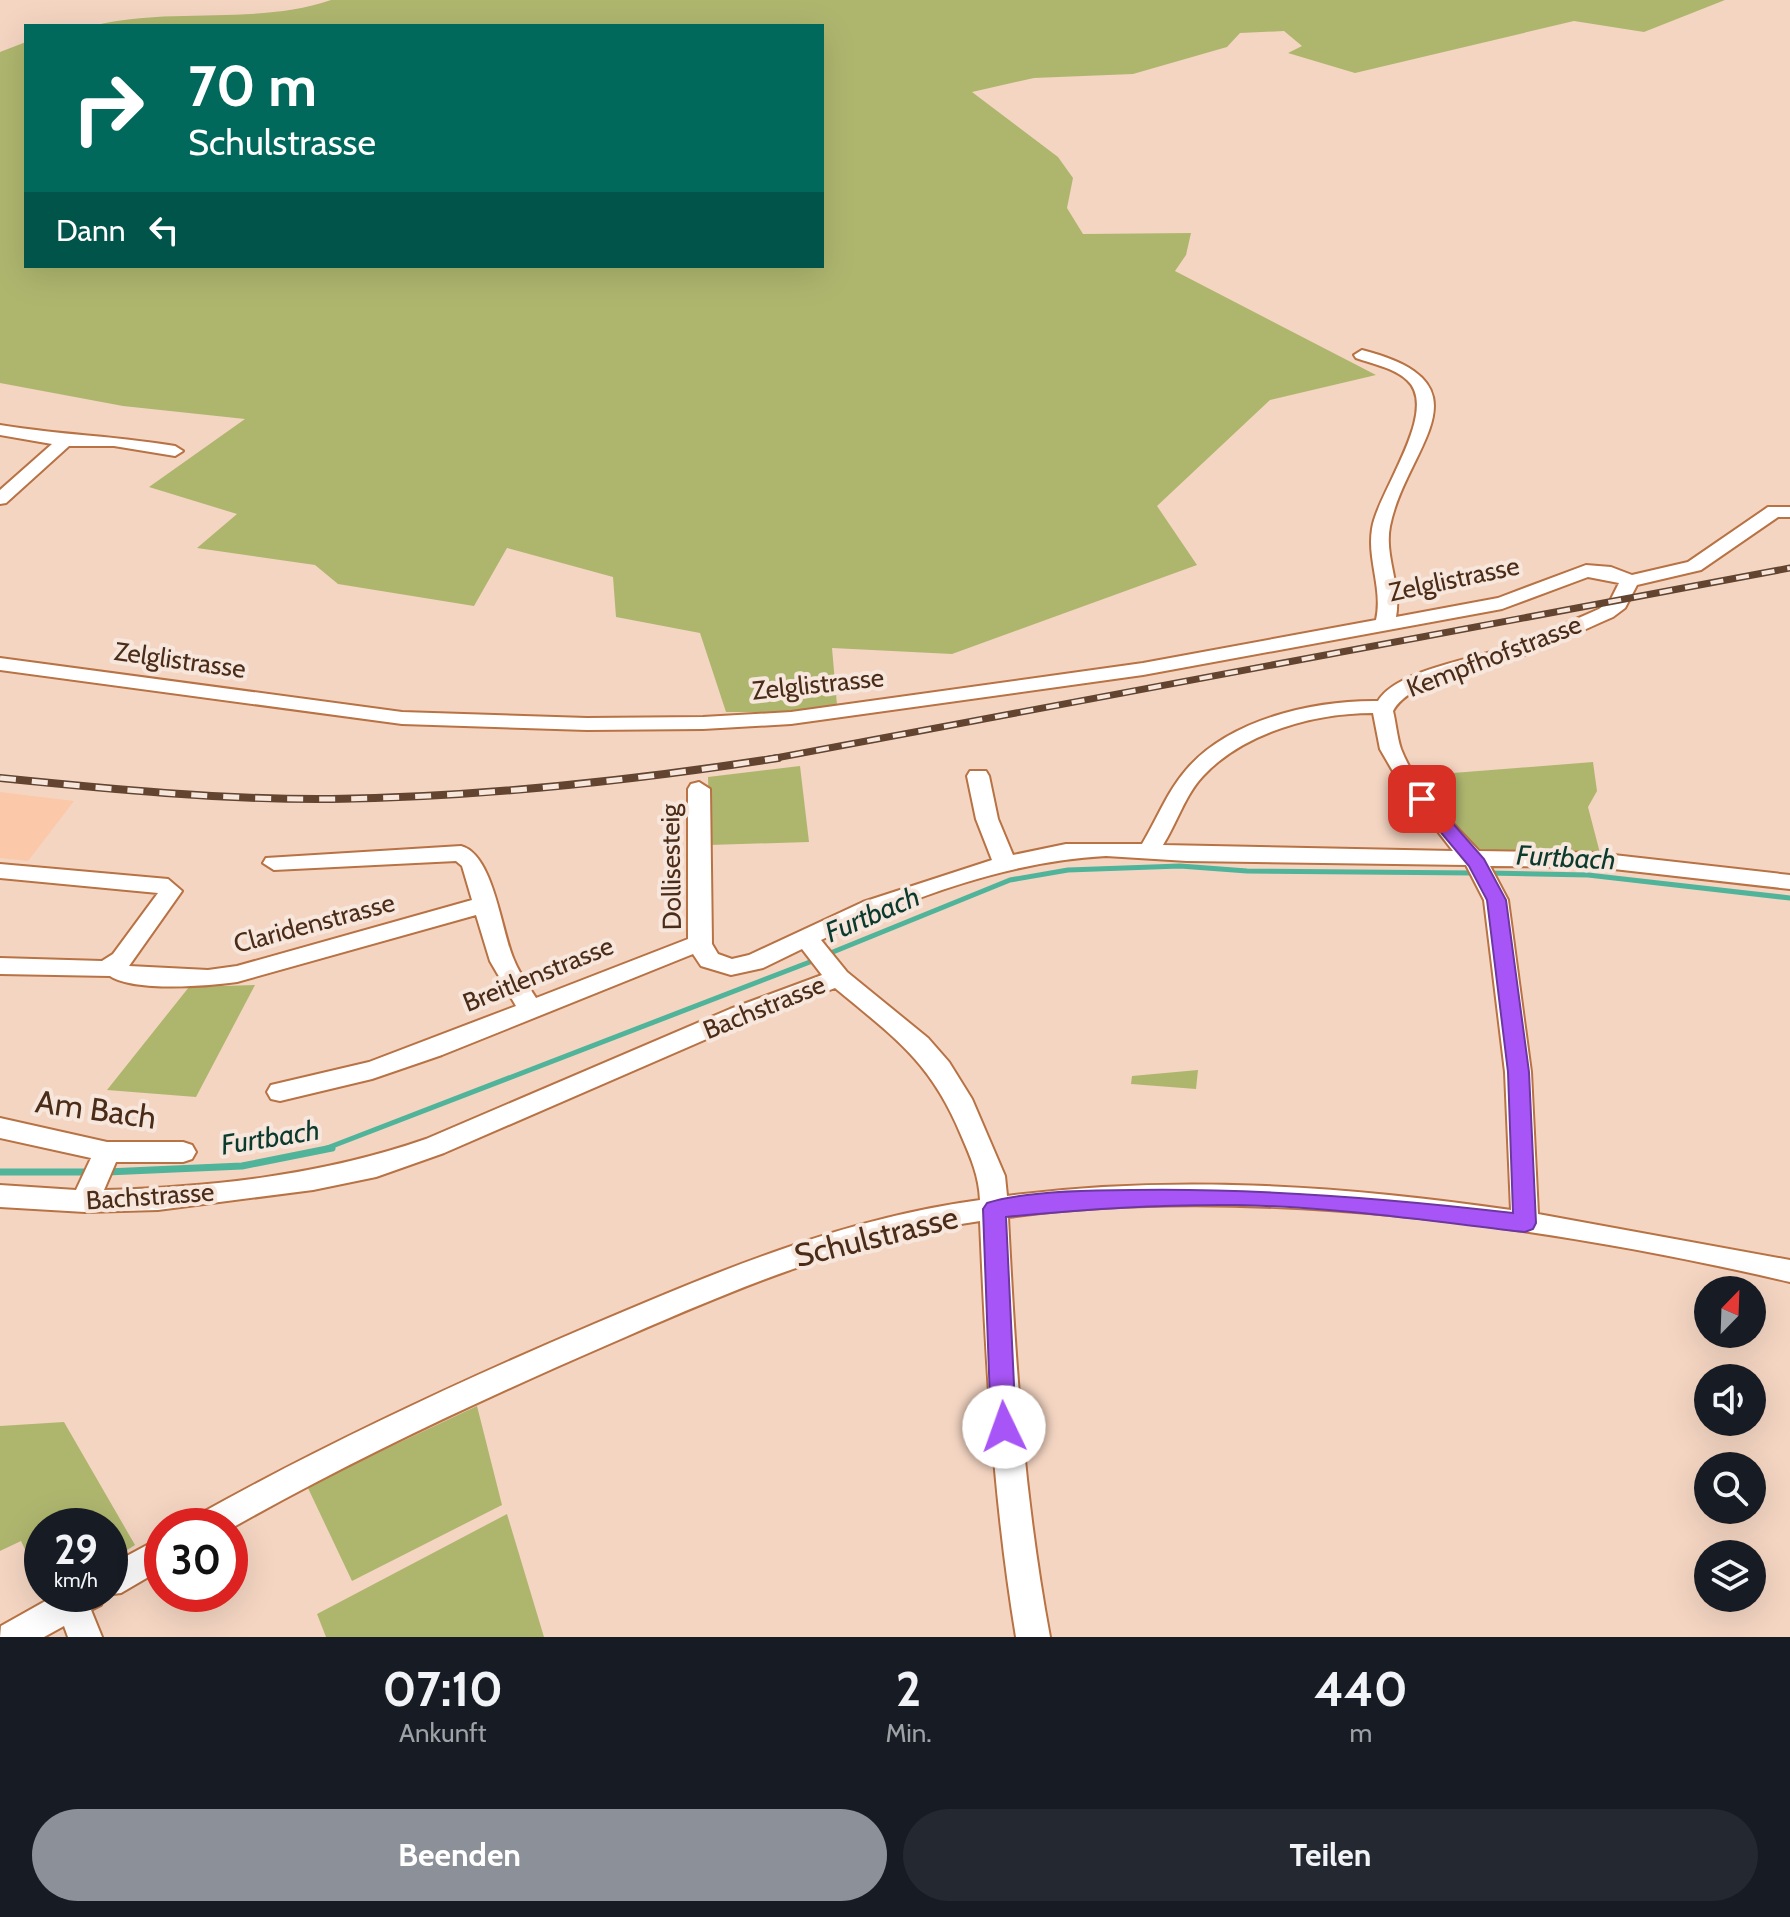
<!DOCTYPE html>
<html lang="de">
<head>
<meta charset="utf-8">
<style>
  body { margin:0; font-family:Cabin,sans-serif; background:#242831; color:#f1f3f6; height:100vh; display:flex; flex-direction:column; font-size:30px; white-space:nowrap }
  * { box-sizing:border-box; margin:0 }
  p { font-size:26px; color:#9ea1a6 }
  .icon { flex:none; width:44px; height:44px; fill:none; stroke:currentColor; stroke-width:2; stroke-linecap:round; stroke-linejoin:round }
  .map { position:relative; height:1637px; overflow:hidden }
  .sheet { display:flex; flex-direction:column; background:#171b24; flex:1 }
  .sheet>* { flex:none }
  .hud { position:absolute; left:24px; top:24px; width:800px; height:244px; border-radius:0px; box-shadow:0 8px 32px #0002; background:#00695c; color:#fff; overflow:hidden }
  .needle { width:52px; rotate:23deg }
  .buttons { position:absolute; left:1694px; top:1276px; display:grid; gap:16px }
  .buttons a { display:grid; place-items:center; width:72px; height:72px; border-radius:50%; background:#171b24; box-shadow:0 8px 32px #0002; font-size:40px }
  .speed { position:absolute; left:24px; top:1508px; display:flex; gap:16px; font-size:40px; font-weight:700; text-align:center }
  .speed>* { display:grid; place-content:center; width:104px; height:104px; border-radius:50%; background:#171b24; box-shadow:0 8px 32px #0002; line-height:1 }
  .speed small { font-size:20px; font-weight:400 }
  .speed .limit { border:12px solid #d22; background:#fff; color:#111 }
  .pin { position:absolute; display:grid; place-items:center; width:68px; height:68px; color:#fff; margin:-34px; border-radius:16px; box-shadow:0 4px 12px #0006 }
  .me { position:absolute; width:88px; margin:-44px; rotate:357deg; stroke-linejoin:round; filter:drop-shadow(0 0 6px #0008) }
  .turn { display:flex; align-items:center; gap:28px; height:168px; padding:0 32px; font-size:36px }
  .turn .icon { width:104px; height:104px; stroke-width:2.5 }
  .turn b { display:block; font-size:56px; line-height:68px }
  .then { display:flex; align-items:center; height:76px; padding:0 32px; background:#0003; gap:16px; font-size:30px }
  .eta { display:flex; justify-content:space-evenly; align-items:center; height:136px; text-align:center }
  .eta b { font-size:48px; font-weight:800; line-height:56px }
  .action { display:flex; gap:16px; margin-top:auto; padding:16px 32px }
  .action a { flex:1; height:92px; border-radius:48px; background:#8c9099; color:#fff; font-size:32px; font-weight:800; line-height:92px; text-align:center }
  .action a+a { background:#242831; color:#f1f3f6 }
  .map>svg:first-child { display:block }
  .built { fill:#fbc9a9 }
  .green { fill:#aeb66e }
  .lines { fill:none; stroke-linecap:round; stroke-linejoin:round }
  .stream-far1 { stroke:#4fb49a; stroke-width:5 }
  .stream { stroke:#4fb49a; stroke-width:7 }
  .minor-casing { stroke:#b87243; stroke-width:4 }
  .minor { fill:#fff; fill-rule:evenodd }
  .rail-far1-casing { stroke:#624430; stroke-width:7 }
  .rail-casing { stroke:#624430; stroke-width:8 }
  .rail-far1 { stroke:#f6e6dc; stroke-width:4; stroke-dasharray:13; stroke-linecap:butt }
  .rail { stroke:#f6e6dc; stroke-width:5; stroke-dasharray:16; stroke-linecap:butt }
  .route { fill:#a855f7; stroke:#6d37a1; stroke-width:2 }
  .labels { text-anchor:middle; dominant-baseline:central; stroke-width:8; stroke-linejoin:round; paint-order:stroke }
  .street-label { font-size:26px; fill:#4a2c18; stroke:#f6e6dc }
  .water-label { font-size:28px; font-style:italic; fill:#0a392e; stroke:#f6e6dc }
  .near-street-label { font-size:32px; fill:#4a2c18; stroke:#f6e6dc }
</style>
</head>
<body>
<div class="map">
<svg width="1790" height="1637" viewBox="0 0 1790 1637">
  <rect width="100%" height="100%" fill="#f4d5c2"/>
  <path class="built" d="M 0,792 L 74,801 L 28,861 L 0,858 Z"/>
  <path class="green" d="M 331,0 L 1725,0 L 1644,32 L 1574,21 L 1355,73 L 1288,53 L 1302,46 L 1284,31 L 1240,33 L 1227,47 L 1133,74 L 1034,78 L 972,92 L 1058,157 L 1073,178 L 1067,208 L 1083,234 L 1191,233 L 1186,255 L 1175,271 L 1376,375 L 1270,400 L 1157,506 L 1197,565 L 952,654 L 832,648 L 837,705 L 789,712 L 726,712 L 700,633 L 616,617 L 613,577 L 507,548 L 474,606 L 338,584 L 315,565 L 197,548 L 237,514 L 149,487 L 245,419 L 123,406 L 0,383 L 0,52 L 26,42 L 26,266 L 822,266 L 822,26 L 92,26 C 171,6 255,26 331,0 Z
    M 1593,762 L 1597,791 L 1588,807 L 1600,853 L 1479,853 L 1415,776 Z
    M 800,766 L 809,842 L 710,845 L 708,777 Z
    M 255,985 L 196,1097 L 107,1090 L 189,987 Z
    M 1198,1070 L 1196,1089 L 1131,1084 L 1132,1076 Z
    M 477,1406 L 502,1505 L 352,1581 L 307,1486 Z
    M 64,1422 L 135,1545 L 110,1561 L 110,1526 L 42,1526 L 42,1585 L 21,1541 L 0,1551 L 0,1426 Z
    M 507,1514 L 544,1637 L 326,1637 L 317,1614 Z"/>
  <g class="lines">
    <path class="stream-far1" d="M 1488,873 L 1588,875 L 1790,898
      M 828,954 L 1010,880 L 1068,870 L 1180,866 L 1247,871 L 1474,873
      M 322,1150 L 815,960"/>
    <path class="stream" d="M 0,1172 L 89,1172
      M 107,1172 L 242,1166 L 332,1148"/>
    <defs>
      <path id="minor" d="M 1362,350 C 1495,384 1406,447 1390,526 C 1384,557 1402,586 1396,617 L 1498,598 L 1586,565 L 1611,567 L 1632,575 L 1688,562 L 1768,507 L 1790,507 L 1790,517 L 1778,517 L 1701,570 L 1637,585 L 1625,608 L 1613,617 C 1583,630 1552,645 1521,656 C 1487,668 1411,678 1393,711 C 1396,723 1397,737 1401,749 C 1416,788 1451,821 1479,851 L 1596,853 L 1790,875 L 1790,889 L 1596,867 L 1490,866 L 1508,900 L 1531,1072 L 1538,1214 L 1790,1260 L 1790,1282 C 1551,1226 1252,1184 1008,1217 C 1015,1359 1024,1498 1050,1637 L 1016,1637 C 993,1499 986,1361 980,1221 C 848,1240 728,1292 607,1345 C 478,1401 352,1460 230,1529 L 230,1526 L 191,1526 L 196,1516 C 325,1444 458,1382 594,1324 C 719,1271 844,1218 980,1200 C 979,1176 971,1158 961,1135 C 931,1062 894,1037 835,988 L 748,1021 L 444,1153 L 376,1177 L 313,1190 L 158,1210 L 85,1212 L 0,1207 L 0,1185 L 76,1190 L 91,1158 L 0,1138 L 0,1118 L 107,1142 L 183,1142 L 192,1145 L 196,1152 L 192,1159 L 183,1162 L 116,1162 L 104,1190 C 212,1187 323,1175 426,1139 L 730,1009 L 822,975 L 802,949 L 763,968 L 731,975 L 701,966 L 693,954 L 442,1055 L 372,1079 L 280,1101 L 271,1099 L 267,1092 L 271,1085 L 369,1062 L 516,1006 L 490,961 L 476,915 L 237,982 C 209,986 134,992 110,976 L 0,974 L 0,958 L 102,961 L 113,954 L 158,893 L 0,878 L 0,864 L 168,879 L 182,891 L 129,966 L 208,970 L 237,966 L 472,900 L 462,866 L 456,861 L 274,870 L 263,863 L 266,858 L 461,846 C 494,855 501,931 514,960 C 519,973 528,985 536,998 L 688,939 L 688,789 L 691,784 L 699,782 L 710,789 L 712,944 L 718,954 L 732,959 L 749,955 L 863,902 L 992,860 L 976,819 L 967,776 L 970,771 L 986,771 L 989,776 L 998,819 L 1013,855 L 1066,844 L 1142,844 C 1157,819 1167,792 1186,770 C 1229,719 1315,700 1378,701 C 1397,670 1474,659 1508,647 C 1539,636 1569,622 1599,609 L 1610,601 L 1619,583 L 1588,577 L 1502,609 L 1143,675 L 791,724 L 703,729 L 587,730 L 402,724 L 0,670 L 0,658 L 402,712 L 587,718 L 703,717 L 791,712 L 1143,663 L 1376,620 C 1383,589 1367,560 1372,529 C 1377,493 1441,410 1407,380 C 1394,368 1373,364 1356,358 L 1354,355 ZM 1373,713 L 1380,749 L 1398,780 L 1453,851 L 1163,845 C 1177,823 1185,795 1203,776 C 1244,732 1315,713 1373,713 ZM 1106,856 L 1187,861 L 1466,865 L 1484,900 L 1505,1072 L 1511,1210 C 1346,1186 1173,1174 1007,1196 L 1005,1176 L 972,1099 L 949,1062 L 928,1038 L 847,972 L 821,940 C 909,898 1008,861 1106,856 Z
        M 0,425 C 58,435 117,436 175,446 L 183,451 L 175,456 L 114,446 L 69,446 L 6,503 L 0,504 L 0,490 L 52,444 L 0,435 Z
        M 162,1537 L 162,1569 L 121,1593 L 105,1595 L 101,1605 L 91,1610 L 102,1637 L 68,1637 L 64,1626 L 44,1637 L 0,1637 L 1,1626 L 58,1594 L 110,1594 L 110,1565 Z"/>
    </defs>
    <use href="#minor" class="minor-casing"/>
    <use href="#minor" class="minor"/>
    <defs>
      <path id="rail-far1" d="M 765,760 L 1790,568"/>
      <path id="rail" d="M 0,778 C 110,789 221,800 332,799 C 482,797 629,781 778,758"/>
    </defs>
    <use href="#rail-far1" class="rail-far1-casing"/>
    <use href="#rail" class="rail-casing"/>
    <use href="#rail-far1" class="rail-far1"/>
    <use href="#rail" class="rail"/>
  </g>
  <path class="route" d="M 1422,793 L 1428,795 L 1484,859 L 1506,900 L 1529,1072 L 1536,1223 L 1533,1229 L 1525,1232 C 1430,1221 1334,1207 1238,1205 C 1161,1204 1084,1209 1006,1217 L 1016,1427 L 1012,1434 L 1004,1438 L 995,1434 L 991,1427 L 983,1209 L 987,1203 C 1024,1191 1091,1190 1132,1190 C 1260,1188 1385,1198 1513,1213 L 1508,1072 L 1487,900 L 1469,866 L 1413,799 Z"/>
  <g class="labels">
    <g class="street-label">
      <text transform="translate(1454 579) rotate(-12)">Zelglistrasse</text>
      <text transform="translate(1494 656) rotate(-21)">Kempfhofstrasse</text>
      <text transform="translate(180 660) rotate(8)">Zelglistrasse</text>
      <text transform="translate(818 684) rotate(-6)">Zelglistrasse</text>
      <text transform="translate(671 867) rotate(-91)">Dollisesteig</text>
      <text transform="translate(314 923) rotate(-15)">Claridenstrasse</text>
      <text transform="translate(538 974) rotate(-22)">Breitlenstrasse</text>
      <text transform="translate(764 1007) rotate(-22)">Bachstrasse</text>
      <text transform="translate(150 1196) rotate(-4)">Bachstrasse</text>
    </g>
    <g class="water-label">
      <text transform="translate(1566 857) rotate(3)">Furtbach</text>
      <text transform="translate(872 914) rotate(-23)">Furtbach</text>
      <text transform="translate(270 1137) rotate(-9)">Furtbach</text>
    </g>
    <g class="near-street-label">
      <text transform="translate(96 1109) rotate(8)">Am Bach</text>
      <text transform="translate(876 1236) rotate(-14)">Schulstrasse</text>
    </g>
  </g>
</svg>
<div class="buttons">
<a><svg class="needle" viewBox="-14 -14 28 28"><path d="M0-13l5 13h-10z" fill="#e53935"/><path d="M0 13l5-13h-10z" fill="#9ea1a6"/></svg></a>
<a><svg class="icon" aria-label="sound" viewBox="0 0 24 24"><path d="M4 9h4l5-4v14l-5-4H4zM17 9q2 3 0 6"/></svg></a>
<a><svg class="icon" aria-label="search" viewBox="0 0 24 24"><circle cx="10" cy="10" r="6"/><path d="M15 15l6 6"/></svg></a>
<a><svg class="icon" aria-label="layers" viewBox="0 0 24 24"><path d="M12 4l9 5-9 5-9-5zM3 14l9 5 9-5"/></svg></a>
</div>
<div class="speed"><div>29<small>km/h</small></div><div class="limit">30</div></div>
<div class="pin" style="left:1422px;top:799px;background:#d93025"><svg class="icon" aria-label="arrive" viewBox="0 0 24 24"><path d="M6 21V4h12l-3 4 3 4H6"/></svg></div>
<svg class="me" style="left:1004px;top:1427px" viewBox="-20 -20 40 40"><circle r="19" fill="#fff"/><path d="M0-13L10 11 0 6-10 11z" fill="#a855f7"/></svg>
<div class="hud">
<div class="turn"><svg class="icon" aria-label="right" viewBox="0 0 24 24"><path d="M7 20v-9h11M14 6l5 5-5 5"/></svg><div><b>70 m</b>Schulstrasse</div></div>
<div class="then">Dann<svg class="icon" aria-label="left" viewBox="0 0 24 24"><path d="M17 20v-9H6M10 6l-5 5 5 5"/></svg></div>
</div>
</div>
<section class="sheet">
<div class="eta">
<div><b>07:10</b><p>Ankunft</p></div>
<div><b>2</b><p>Min.</p></div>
<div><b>440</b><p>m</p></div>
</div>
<div class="action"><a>Beenden</a><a>Teilen</a></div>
</section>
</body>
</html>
